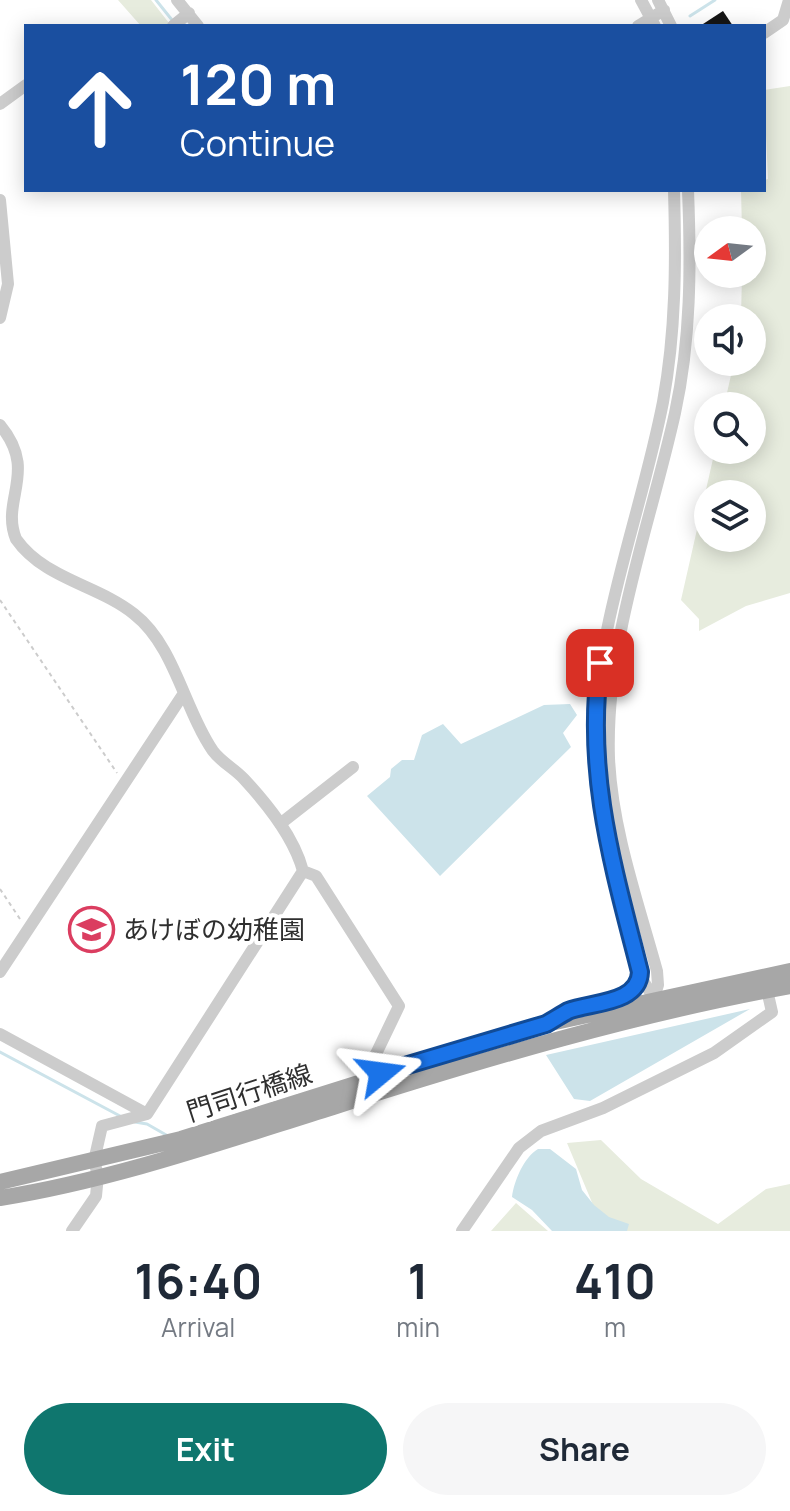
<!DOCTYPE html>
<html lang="en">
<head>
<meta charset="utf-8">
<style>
  body { margin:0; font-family:Manrope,"Noto Sans JP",sans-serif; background:#f6f6f7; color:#1f2937; height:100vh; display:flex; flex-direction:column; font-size:30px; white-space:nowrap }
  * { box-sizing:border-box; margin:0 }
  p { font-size:26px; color:#747a83 }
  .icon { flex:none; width:44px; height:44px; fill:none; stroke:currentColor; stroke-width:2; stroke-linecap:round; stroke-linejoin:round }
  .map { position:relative; height:1231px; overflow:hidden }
  .sheet { display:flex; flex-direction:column; background:#fff; flex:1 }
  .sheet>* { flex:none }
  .guide { position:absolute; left:24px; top:24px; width:742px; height:168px; border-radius:0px; box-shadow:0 4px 20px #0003; background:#1a4fa0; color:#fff; overflow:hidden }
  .needle { width:52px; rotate:255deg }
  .controls { position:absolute; left:694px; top:216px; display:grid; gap:16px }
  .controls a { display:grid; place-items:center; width:72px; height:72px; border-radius:50%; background:#fff; box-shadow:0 4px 20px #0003; font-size:40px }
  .pin { position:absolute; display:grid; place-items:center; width:68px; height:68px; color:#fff; margin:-34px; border-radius:16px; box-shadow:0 4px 12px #0006 }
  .me { position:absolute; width:88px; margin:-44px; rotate:74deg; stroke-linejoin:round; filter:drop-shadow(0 0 6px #0008) }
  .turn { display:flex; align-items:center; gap:28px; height:168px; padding:0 24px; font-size:36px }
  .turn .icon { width:104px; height:104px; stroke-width:2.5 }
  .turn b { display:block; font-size:56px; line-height:68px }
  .eta { display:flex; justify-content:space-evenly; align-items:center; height:136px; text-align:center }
  .eta b { font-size:48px; font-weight:700; line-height:56px }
  .button { display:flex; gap:16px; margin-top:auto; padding:16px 24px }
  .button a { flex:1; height:92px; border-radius:48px; background:#0f766e; color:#fff; font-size:32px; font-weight:700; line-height:92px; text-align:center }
  .button a+a { background:#f6f6f7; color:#1f2937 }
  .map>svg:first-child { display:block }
  .green { fill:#e7ecde; fill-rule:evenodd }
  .water { fill:#cce3ea }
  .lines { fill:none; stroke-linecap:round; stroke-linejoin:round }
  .stream { stroke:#cce3ea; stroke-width:3 }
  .building { fill:#161616 }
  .path { stroke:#ccc; stroke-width:2; stroke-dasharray:4 4; stroke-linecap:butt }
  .minor { stroke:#ccc; stroke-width:12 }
  .major { stroke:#a7a7a7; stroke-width:16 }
  .route-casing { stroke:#114b97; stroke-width:20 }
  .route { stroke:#1a73e8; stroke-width:14 }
  .labels { text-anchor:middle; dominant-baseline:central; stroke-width:8; stroke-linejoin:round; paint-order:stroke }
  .poi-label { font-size:26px; fill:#2f2f2f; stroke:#fff; text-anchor:start }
  .street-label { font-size:26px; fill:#2f2f2f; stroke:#fff }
</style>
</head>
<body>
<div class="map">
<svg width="790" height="1231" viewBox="0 0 790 1231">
  <rect width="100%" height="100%" fill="#fff"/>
  <path class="green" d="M 118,0 L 151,0 L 169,23 L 167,26 L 141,26 Z
    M 790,86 L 790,593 L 746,606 L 699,631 L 699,619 L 681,600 L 715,450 L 752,450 L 752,406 L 724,406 L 734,362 L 752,362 L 752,318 L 741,318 L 742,274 L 752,274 L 752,230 L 742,230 L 741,190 L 764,190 L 764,180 L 768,179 L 764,90 ZM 708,494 L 752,494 L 752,538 L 708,538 Z
    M 601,1140 L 641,1179 L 718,1224 L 766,1189 L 790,1184 L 790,1231 L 604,1231 L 567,1143 Z
    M 516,1203 L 548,1231 L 491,1231 Z"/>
  <path class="water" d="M 570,704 L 577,715 L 563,733 L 571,747 L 440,876 L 367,796 L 390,777 L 391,769 L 402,760 L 414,760 L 422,735 L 443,724 L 461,744 L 544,705 Z
    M 750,1009 L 590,1101 L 574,1099 L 546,1055 Z
    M 538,1149 L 550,1149 L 576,1169 L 582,1190 L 594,1205 L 609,1217 L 629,1224 L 627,1231 L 552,1231 L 532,1210 L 512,1197 C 514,1181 524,1157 538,1149 Z"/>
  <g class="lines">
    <path class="stream" d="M 156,0 L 172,20
      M 690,16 L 715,0
      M 0,1052 L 120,1116
      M 135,1122 L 147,1124 L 168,1136"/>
  </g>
  <path class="building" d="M 723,11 L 733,26 L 704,26 L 703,24 Z"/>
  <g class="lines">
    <path class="path" d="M 0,600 L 117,773
      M 0,889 L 20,919"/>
    <path class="minor" d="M 177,0 L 198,26
      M 641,0 L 655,26
      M 658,0 L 671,26
      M 173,26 L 189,13
      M 638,26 L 664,10
      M 764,33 L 783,20 L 789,0
      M 0,104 L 26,85
      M 0,200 L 8,284 L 0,318
      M 0,425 C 39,472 0,499 16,539 C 44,579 98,585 134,614 C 175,646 184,709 213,751 C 221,762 235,769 244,779 C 268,805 294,837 303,871 L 147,1114 L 102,1126 L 94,1161 L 98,1175 L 96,1196 L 72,1231
      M 280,824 L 353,767
      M 303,871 L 316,876 L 399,1006 L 375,1056 L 382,1081
      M 0,972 L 184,693
      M 655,998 C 634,976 631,936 624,907 C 610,852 593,797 594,740 C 596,624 641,515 663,402 C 676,331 676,261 674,190
      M 652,1004 L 658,985 L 657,971 C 638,902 612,829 609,758 C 605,642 650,526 675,413 C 691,340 691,265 688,190
      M 559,1016 C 582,1003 637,1006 640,974
      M 0,1034 L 147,1114
      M 462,1231 L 519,1148 L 541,1131 L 603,1108 L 714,1053 L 772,1012 L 767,990"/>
    <path class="major" d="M 0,1182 L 181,1139 L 546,1024 L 790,971
      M 0,1198 C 113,1180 224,1141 333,1107 C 484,1059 635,1014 790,986"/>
  </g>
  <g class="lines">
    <defs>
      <path id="route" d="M 381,1073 L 546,1024 C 553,1020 561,1015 568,1011 C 591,1002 639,1004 640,972 C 613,866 585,774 600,663"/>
    </defs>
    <use href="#route" class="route-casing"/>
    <use href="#route" class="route"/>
  </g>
  <defs>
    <symbol id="school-ring" viewBox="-11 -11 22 22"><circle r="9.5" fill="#fff" stroke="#db3d60" stroke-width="1.5"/><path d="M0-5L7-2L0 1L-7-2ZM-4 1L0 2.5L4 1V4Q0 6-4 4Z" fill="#db3d60"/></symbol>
  </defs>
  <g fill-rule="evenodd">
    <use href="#school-ring" x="66" y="904" width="51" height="51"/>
  </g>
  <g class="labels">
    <g class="poi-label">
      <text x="123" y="929">あけぼの幼稚園</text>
    </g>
    <g class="street-label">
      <text transform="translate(249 1092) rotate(-18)">門司行橋線</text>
    </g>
  </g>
</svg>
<div class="controls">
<a><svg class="needle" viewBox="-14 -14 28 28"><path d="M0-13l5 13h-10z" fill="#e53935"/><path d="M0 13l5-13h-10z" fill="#747a83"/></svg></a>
<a><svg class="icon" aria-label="sound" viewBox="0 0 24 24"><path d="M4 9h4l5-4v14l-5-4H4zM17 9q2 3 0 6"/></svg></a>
<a><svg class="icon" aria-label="search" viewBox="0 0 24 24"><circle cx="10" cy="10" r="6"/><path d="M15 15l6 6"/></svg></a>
<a><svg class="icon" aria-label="layers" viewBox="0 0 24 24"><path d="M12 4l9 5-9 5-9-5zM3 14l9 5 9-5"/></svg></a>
</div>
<div class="pin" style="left:600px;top:663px;background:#d93025"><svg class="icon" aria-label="arrive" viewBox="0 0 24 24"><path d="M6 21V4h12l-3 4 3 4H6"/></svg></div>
<svg class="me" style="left:381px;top:1073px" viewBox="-20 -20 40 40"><path d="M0-17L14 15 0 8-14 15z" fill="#1a73e8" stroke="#fff" stroke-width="4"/></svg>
<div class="guide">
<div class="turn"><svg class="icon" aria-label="ahead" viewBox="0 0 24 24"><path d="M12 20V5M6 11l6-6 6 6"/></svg><div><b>120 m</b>Continue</div></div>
</div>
</div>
<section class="sheet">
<div class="eta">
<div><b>16:40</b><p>Arrival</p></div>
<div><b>1</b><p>min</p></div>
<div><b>410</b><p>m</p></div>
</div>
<div class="button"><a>Exit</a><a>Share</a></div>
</section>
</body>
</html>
